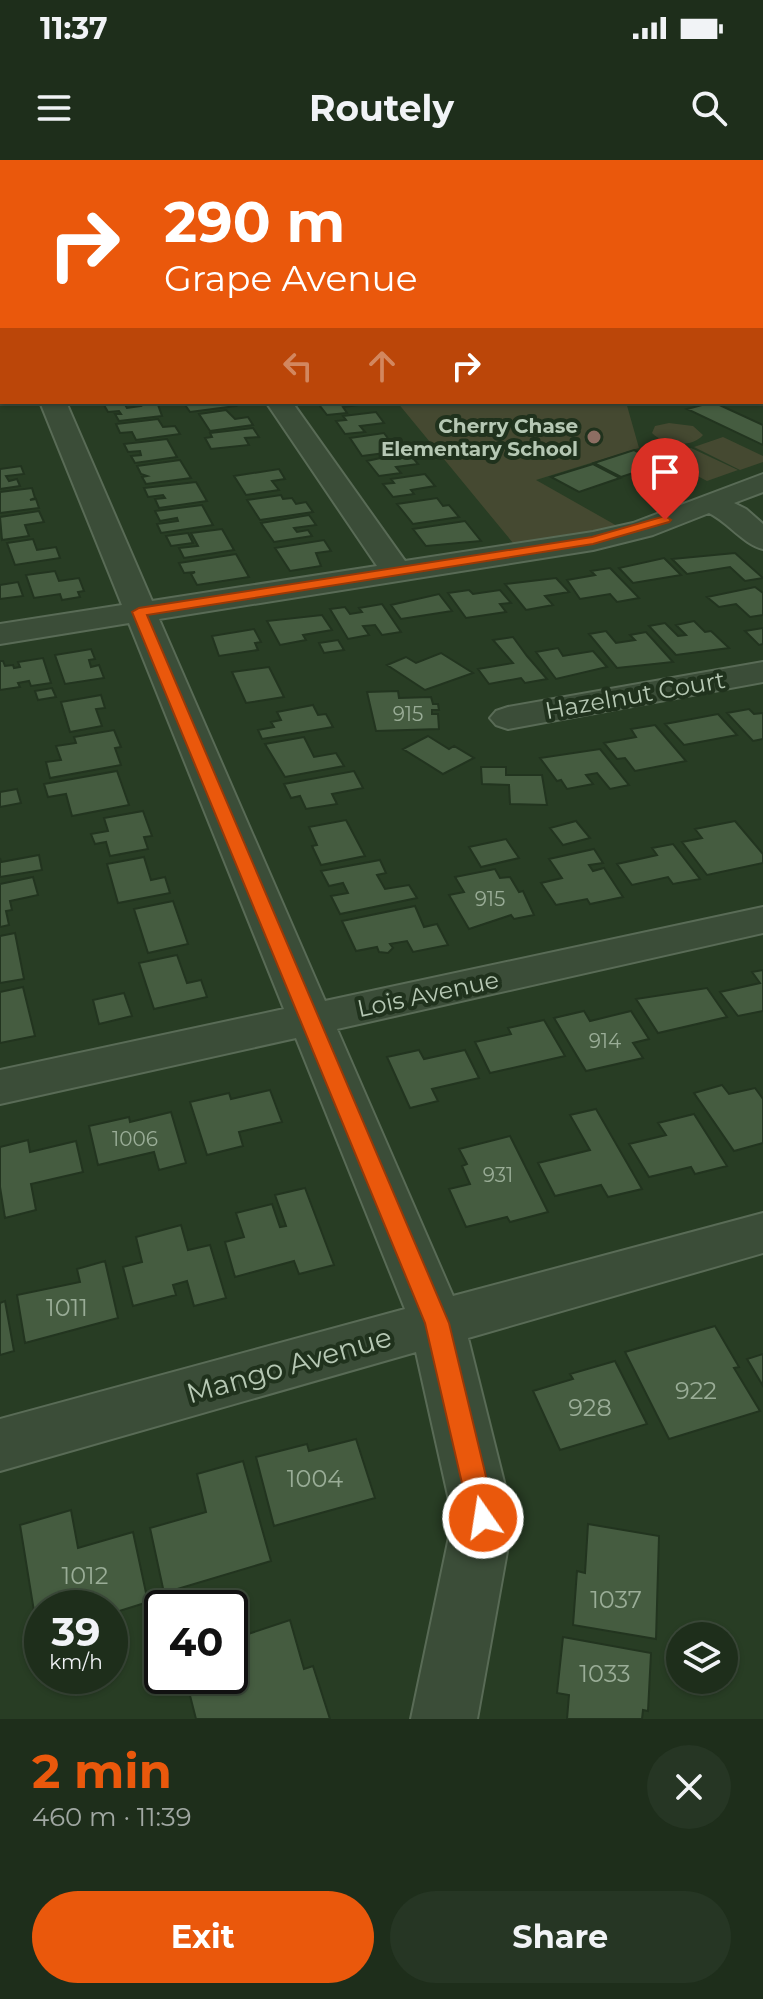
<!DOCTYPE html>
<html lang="en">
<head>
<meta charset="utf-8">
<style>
  body { margin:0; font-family:Montserrat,sans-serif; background:#263624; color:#f1f3f6; height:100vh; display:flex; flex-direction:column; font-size:30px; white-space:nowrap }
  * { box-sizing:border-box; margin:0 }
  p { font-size:26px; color:#a1a8a3 }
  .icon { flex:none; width:44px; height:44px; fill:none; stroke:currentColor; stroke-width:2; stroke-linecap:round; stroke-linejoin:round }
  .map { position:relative; height:1559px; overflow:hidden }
  .side { display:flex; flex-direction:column; background:#1e2e1b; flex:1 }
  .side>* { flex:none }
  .banner { position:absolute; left:0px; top:0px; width:764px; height:244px; box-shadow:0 2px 6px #0004,0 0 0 2px #3c4a3a; background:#ea580c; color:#fff; overflow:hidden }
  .controls { position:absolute; left:666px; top:1462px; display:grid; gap:16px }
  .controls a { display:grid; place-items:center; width:72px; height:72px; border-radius:50%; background:#1e2e1b; box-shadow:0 2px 6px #0004,0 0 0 2px #3c4a3a; font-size:40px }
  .speed { position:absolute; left:24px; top:1430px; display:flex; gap:16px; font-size:40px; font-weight:700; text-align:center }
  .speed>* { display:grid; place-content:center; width:104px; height:104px; border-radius:50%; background:#1e2e1b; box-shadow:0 2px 6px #0004,0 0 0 2px #3c4a3a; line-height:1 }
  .speed small { font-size:20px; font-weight:400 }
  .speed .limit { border:4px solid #111; border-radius:12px; background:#fff; color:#111 }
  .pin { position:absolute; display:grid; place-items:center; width:68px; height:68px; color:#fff; margin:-82px -34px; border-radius:50% 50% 50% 0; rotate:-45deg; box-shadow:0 0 8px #0007 }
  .pin .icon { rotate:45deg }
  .me { position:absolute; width:88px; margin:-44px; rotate:347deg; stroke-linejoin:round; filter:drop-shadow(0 0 6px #0008) }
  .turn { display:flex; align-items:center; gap:28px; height:168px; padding:0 32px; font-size:36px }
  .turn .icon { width:104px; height:104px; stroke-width:2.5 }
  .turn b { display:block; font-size:56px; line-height:68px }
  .lanes { display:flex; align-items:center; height:76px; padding:0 32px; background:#0003; justify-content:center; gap:40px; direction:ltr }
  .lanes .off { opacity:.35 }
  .round { display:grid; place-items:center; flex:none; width:84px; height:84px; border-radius:42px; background:#263624 }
  .headline { display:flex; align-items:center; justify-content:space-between; height:136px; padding:0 32px }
  h1 { font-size:48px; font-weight:700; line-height:60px; color:#ea580c }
  .primary-button { display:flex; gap:16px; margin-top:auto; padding:16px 32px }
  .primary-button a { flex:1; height:92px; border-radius:48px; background:#ea580c; color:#fff; font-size:32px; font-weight:700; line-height:92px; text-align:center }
  .primary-button a+a { background:#263624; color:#f1f3f6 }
  .status { display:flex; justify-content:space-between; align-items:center; height:56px; padding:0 40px; background:#1e2e1b; direction:ltr }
  .status svg { height:22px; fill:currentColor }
  header { display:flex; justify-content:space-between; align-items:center; height:104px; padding:0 32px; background:#1e2e1b; font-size:36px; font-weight:700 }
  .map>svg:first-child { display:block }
  .green { fill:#454931 }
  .building { fill:#455c40; stroke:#22341f; stroke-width:2 }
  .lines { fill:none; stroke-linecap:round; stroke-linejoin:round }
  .minor-casing { stroke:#596b56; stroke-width:4 }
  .minor { fill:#3b4d38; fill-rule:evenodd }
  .route { fill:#ea580c; stroke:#983908; stroke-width:2 }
  .education-dot { fill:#8d6e63; stroke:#20321d; stroke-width:3 }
  .labels { text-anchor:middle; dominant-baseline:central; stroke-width:8; stroke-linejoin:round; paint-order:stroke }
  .far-poi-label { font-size:20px; font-weight:bold; fill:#b6c8b4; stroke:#20321d; text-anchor:end }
  .number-label { font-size:20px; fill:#9aad97 }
  .street-label { font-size:24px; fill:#b6c8b4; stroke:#20321d }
  .near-number-label { font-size:24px; fill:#9aad97 }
  .near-street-label { font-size:28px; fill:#b6c8b4; stroke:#20321d }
</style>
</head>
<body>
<div class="status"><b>11:37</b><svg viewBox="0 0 49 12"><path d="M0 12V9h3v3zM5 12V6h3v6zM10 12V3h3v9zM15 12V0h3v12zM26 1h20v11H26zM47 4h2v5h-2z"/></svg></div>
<header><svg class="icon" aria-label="menu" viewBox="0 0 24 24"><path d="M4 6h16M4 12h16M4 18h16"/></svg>Routely<svg class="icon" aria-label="search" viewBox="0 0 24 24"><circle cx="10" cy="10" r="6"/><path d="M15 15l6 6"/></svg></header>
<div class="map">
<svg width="763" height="1559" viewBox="0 0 763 1559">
  <rect width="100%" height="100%" fill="#283d24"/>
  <path class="green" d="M 397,242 L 626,242 L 639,288 L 536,320 L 619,367 L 513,383 Z
    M 669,263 L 693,266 L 703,275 C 691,289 664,285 652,273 L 655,266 Z
    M 723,277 L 763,296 L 763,302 L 740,310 L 694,287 Z
    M 691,288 L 738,310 L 707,321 L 661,297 Z"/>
  <path class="building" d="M 139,242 L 157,242 L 162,256 L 119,261 L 115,254 L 121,254 L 119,251 L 108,252 L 104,245 L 124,243 L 127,248 L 141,246 Z
    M 183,242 L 233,242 L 236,246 L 190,252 Z
    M 317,242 L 372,242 L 373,243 L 343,247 L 347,253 L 327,255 Z
    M 713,242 L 763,265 L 763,285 L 687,249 Z
    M 226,250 L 235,259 L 248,257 L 253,265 L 210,271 L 199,254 Z
    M 376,252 L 384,263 L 360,266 L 365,272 L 345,274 L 336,261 L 346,260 L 343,256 Z
    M 158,259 L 163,267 L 175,266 L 180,274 L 136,280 L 132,272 L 120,273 L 116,264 Z
    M 253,268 L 259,277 L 245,278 L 249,285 L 211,289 L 205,278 L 212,277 L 210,273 Z
    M 384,273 L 389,280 L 399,278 L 408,290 L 362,296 L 350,278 Z
    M 167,279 L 177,297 L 135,303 L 131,296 L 141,295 L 140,291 L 128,292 L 124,284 Z
    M 634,290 L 661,304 L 621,317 L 594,303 Z
    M 408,292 L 418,304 L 396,307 L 401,313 L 379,316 L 367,301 Z
    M 180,300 L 191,318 L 146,324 L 142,317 L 147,316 L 141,314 L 137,306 Z
    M 593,304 L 620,318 L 579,332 L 551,317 Z
    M 21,306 L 24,314 L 6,316 L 9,321 L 17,319 L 20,326 L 0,329 L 0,309 Z
    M 279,309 L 285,319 L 272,321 L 279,330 L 246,335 L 234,316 Z
    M 425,314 L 435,326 L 411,330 L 414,334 L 393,337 L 383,324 L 394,323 L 391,319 Z
    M 196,322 L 207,341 L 159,348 L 155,339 L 165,338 L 163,335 L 148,337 L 144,328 Z
    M 32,328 L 35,338 L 30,340 L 36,339 L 39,348 L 0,353 L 0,332 Z
    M 281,335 L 283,339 L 292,338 L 296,344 L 306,342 L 313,352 L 260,360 L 247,340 Z
    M 437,338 L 443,346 L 449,345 L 459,357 L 413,364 L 397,344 Z
    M 202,345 L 213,365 L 161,373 L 157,364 L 178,361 L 177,358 L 160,361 L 155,351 Z
    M 39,351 L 44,362 L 25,365 L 29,376 L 2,380 L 0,357 Z
    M 309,355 L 316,365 L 294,368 L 297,372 L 308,370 L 312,376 L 274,382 L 261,363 Z
    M 465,361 L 481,381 L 426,386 L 413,369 Z
    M 222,369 L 234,390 L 184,398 L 179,388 L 198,386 L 191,373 Z
    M 188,373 L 193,383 L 171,386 L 166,376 Z
    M 33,379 L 37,390 L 56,387 L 60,398 L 15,405 L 7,383 Z
    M 324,380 L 331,391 L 316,393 L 321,406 L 290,411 L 275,388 Z
    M 735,393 L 763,418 L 745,421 L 730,407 L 687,414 L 672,399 Z
    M 236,394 L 249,417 L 197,425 L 191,414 L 195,412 L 184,413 L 179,403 Z
    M 664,398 L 681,415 L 633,423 L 619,408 Z
    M 610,408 L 639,438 L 617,442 L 610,434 L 580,439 L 567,420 L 595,415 L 591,411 Z
    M 55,411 L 59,421 L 79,418 L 84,431 L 78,432 L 80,437 L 62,440 L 60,434 L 34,438 L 26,415 Z
    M 556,418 L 569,432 L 545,436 L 553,445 L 526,450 L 505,424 Z
    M 18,422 L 23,436 L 0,439 L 0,425 Z
    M 755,427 L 763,433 L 763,455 L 750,457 L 736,444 L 719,447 L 707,437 Z
    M 469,430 L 473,434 L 500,430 L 511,443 L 500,444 L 506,452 L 466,458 L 448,433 Z
    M 439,434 L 452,451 L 401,459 L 391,445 Z
    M 382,444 L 401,472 L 382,475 L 375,465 L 363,466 L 369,475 L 348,479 L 330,449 L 345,447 L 350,454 L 362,452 L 359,448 Z
    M 322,455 L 332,470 L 303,475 L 306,480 L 280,485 L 267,461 Z
    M 694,461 L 705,472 L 711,471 L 729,488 L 676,495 L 649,466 L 665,463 L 678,476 L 686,475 L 676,465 Z
    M 763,468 L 763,484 L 759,485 L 745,471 Z
    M 254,469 L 261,482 L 255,483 L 258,490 L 219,496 L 212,476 Z
    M 606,471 L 616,483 L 635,480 L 630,475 L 646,472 L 673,502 L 617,508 L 589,474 Z
    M 513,477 L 527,496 L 547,519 L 525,523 L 521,518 L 489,524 L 478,509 L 513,503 L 493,480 Z
    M 338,480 L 344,490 L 324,493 L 319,483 Z
    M 558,488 L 563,496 L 593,491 L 607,507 L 556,519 L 536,492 Z
    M 91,489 L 95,499 L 89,500 L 91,507 L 99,505 L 104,518 L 65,524 L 55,495 Z
    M 441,493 L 473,513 L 425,530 L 387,505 L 406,497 L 416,503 Z
    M 43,498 L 51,523 L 31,526 L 29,521 L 18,523 L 20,527 L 0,530 L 0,501 L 3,501 L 5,506 L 13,505 L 14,508 L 20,507 L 18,502 Z
    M 269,507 L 284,537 L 246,543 L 232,512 Z
    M 52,528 L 56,537 L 38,540 L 35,531 Z
    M 398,531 L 399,538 L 431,537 L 433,544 L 438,544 L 439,550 L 432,550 L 432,554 L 438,554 L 439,569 L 376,571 L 367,532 Z
    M 101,535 L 105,548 L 96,549 L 102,566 L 70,572 L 61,542 Z
    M 313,545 L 318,555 L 326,554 L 333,567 L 262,579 L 258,570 L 274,567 L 271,562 L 281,560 L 277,552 Z
    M 749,549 L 754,554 L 763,553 L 763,579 L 753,581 L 727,553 Z
    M 718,554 L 737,575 L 684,585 L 665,564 Z
    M 655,565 L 686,601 L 635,611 L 625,598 L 617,599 L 604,583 L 636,577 L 631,569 Z
    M 114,570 L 121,587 L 115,588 L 121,605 L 50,618 L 46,602 L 61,600 L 56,586 L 76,583 L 74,577 Z
    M 428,576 L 449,589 L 454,586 L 474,598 L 443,614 L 403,589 Z
    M 304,577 L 314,597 L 336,593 L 344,606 L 285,617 L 265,584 Z
    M 600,589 L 629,625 L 610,629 L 597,613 L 586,615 L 593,624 L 567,629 L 561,620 L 557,621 L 540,598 Z
    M 481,607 L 506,607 L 506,615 L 542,615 L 547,645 L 510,644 L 509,625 L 482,624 Z
    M 117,611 L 129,645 L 72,656 L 66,634 L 48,637 L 44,624 Z
    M 354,611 L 363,628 L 332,634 L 337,644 L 306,649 L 300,636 L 291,638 L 284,624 Z
    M 17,629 L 21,643 L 0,647 L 0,632 Z
    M 143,651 L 152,676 L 144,677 L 148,689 L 110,696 L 106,682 L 95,684 L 91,674 L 108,671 L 104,658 Z
    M 346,660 L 365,696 L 321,705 L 312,686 L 317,685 L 309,667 Z
    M 576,661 L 590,678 L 563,685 L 550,668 Z
    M 735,661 L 763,694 L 763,703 L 707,715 L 682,682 L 702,678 L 695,669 Z
    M 506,679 L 519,698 L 481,707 L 469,687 Z
    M 673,684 L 700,719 L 673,724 L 668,717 L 632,725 L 617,704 L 657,695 L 652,688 Z
    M 594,689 L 603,703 L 589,705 L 593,711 L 604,708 L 623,737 L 590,744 L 587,739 L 556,745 L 541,723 L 562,718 L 549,699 Z
    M 39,695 L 42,710 L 0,717 L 0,698 L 1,702 Z
    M 144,697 L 151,720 L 165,717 L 170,733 L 118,743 L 107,704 Z
    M 380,700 L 386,713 L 377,715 L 385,729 L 409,725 L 417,738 L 340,754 L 331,736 L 348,733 L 343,723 L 329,726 L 321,711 Z
    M 495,709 L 500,718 L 510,717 L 519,732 L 523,731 L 534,755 L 514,759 L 511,755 L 469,769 L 449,735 L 464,732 L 455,717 Z
    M 33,717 L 38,735 L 10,741 L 12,750 L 6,751 L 9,765 L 0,767 L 0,724 Z
    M 173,741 L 188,784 L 148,793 L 134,749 Z
    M 415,746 L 424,767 L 437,764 L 448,785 L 413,792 L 407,781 L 390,784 L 393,788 L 388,793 L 379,792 L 377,787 L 356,791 L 342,761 Z
    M 15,773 L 24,819 L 0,823 L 0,776 Z
    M 177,795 L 187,823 L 201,820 L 207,837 L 154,849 L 139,803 Z
    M 763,810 L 763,851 L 738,856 L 720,832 L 760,823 L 752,812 Z
    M 23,827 L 35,876 L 0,883 L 0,832 Z
    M 707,828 L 727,857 L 658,873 L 636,839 Z
    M 124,833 L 132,856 L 99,864 L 93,840 Z
    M 584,851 L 590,861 L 631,851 L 649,879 L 633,883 L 643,898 L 586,911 L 554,858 Z
    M 544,860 L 565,896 L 490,913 L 475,882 L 511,874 L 508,868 Z
    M 419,890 L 424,899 L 465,890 L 479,918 L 432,929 L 438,941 L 410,948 L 387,897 Z
    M 722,925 L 729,934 L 755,928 L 763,939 L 763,983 L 734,991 L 694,933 Z
    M 270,930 L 282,962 L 239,972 L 243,986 L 207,995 L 190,942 L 229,933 L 231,939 Z
    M 596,949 L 642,1029 L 608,1037 L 601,1025 L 555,1036 L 538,1003 L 590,990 L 570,955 Z
    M 171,952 L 186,1003 L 159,1010 L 154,992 L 98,1005 L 89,966 L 129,957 L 130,962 Z
    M 694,954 L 727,1006 L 695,1014 L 691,1007 L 649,1017 L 629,984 L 666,975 L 658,963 Z
    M 510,976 L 548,1052 L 510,1062 L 507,1057 L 466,1067 L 449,1029 L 470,1024 L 462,1006 L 467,1004 L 459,989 Z
    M 28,980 L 30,992 L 76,981 L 83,1012 L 31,1024 L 36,1050 L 5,1058 L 0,1027 L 0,987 Z
    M 305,1028 L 334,1105 L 299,1114 L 294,1101 L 235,1117 L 225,1082 L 244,1077 L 236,1053 L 272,1044 L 280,1067 L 286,1066 L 275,1035 Z
    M 181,1065 L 188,1090 L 210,1085 L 226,1138 L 194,1146 L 187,1121 L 173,1125 L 176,1135 L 133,1146 L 123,1107 L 142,1102 L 136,1077 Z
    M 105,1101 L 118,1158 L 25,1183 L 17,1135 L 80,1122 L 77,1109 Z
    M 5,1141 L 14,1191 L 0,1195 L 0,1143 Z
    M 715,1166 L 739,1207 L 734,1208 L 760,1251 L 669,1279 L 625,1192 Z
    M 763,1194 L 763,1226 L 747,1199 Z
    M 615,1201 L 647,1264 L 560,1290 L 533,1231 L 573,1219 L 570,1214 Z
    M 356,1279 L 375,1338 L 274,1366 L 256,1297 L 307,1284 L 309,1291 Z
    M 243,1301 L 271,1401 L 164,1433 L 150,1368 L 206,1352 L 197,1314 Z
    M 71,1350 L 78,1388 L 133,1372 L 148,1442 L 110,1454 L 110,1448 L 42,1448 L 42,1475 L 38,1476 L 20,1365 Z
    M 588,1364 L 659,1376 L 656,1479 L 573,1465 L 577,1411 L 585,1413 Z
    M 290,1460 L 304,1509 L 313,1506 L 330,1559 L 196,1559 L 185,1516 L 230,1516 L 230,1480 Z
    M 563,1477 L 651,1493 L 648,1551 L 643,1550 L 642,1559 L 567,1559 L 569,1535 L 557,1533 Z"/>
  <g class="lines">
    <defs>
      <path id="minor" d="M 289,0 L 318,0 L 320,2 L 291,2 Z
        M 438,0 L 456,0 L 458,2 L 440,2 Z
        M 598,0 L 617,0 L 619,2 L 600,2 Z
        M 0,2 L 3,2 L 2,12 L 0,12 Z
        M 0,46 L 2,46 L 2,58 L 0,58 Z
        M 762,62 L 763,62 L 763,74 L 762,74 Z
        M 762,93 L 763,93 L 763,106 L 762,106 Z
        M 0,109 L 2,109 L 2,126 L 0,126 Z
        M 40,242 L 66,242 L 152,441 L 377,406 L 266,242 L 292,242 L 405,401 L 593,372 L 633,363 L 763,314 L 763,332 L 734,343 L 746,349 L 763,364 L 763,389 C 743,384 729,363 709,353 L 653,375 L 593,390 L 159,459 L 325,841 L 763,747 L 763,773 L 337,869 L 453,1136 L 763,1053 L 763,1093 L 468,1178 L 513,1358 L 477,1559 L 411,1559 L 453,1358 L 416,1192 L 0,1311 L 0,1259 L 405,1149 L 296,878 L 0,944 L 0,910 L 284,849 L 129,463 L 0,484 L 0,464 L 122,445 Z
        M 763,502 L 763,522 L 508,569 L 496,565 L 490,558 L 496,551 L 508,547 Z"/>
    </defs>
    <use href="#minor" class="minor-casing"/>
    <use href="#minor" class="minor"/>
  </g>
  <path class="route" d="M 665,356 L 671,360 L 669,362 L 593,384 L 147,455 L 449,1163 L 496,1358 L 492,1367 L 483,1371 L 474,1367 L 470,1358 L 425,1163 L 132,452 L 139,448 L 592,377 Z"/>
  <circle class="education-dot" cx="594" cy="277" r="8"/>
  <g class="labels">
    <g class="far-poi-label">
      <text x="578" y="266">Cherry Chase<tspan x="578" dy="23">Elementary School</tspan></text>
    </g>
    <g class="number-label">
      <text x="408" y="554">915</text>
      <text x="490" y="739">915</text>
      <text x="605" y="881">914</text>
      <text x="135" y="979">1006</text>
      <text x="498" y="1015">931</text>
    </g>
    <g class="street-label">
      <text transform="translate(635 535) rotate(-10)">Hazelnut Court</text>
      <text transform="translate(428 834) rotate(-12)">Lois Avenue</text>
    </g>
    <g class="near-number-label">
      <text x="67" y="1147">1011</text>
      <text x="696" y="1230">922</text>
      <text x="590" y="1247">928</text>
      <text x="315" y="1318">1004</text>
      <text x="85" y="1415">1012</text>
      <text x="616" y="1439">1037</text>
      <text x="605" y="1513">1033</text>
    </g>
    <g class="near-street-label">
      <text transform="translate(289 1205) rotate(-16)">Mango Avenue</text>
    </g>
  </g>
</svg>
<div class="controls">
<a><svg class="icon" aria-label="layers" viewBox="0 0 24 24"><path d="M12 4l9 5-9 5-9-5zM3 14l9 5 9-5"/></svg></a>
</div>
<div class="speed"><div>39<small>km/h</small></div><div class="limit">40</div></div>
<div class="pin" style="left:665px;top:360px;background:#d93025"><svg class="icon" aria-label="arrive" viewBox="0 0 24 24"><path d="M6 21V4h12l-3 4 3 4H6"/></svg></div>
<svg class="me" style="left:483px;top:1358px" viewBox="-20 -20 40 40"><circle r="17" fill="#ea580c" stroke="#fff" stroke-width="3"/><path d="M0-11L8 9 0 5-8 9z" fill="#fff"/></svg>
<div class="banner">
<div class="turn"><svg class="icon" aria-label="right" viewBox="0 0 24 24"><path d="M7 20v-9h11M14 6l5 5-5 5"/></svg><div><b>290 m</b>Grape Avenue</div></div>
<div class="lanes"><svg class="icon off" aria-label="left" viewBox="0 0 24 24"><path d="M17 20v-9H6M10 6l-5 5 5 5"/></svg><svg class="icon off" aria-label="ahead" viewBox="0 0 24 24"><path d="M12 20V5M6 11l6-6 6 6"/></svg><svg class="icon" aria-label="right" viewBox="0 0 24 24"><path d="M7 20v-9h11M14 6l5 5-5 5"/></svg></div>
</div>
</div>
<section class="side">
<div class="headline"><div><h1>2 min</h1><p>460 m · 11:39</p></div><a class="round"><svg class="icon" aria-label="close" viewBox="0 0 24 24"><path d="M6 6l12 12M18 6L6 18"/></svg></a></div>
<div class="primary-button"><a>Exit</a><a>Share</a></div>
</section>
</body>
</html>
